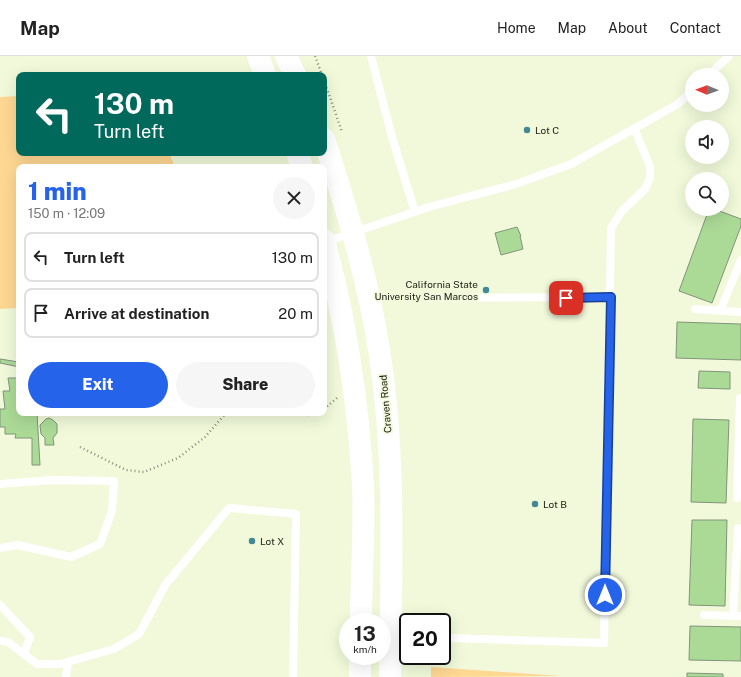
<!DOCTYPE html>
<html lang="en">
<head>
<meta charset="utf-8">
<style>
  body { margin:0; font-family:"Public Sans",sans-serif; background:#f6f6f6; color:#222; height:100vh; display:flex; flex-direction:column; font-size:15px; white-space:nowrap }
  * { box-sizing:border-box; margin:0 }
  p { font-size:13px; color:#767676 }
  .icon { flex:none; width:22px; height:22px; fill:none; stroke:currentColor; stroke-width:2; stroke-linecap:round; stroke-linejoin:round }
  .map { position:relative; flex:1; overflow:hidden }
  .panel { position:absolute; left:16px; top:108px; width:311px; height:252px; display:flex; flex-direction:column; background:#fff; border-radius:8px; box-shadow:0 4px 16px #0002 }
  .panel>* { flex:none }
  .top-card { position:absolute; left:16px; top:16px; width:311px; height:84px; border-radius:8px; box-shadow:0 4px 16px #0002; background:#00695c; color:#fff; overflow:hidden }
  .needle { width:26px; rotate:271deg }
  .tools { position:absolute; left:685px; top:12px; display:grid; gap:8px }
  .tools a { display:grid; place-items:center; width:44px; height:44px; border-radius:50%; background:#fff; box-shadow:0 4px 16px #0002; font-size:20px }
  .speed { position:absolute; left:339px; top:557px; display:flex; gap:8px; font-size:20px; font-weight:700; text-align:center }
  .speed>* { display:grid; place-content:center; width:52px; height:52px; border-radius:50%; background:#fff; box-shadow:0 4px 16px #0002; line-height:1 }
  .speed small { font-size:10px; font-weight:400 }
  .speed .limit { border:2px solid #111; border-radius:6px; background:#fff; color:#111 }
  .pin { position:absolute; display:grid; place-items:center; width:34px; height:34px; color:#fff; margin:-17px; border-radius:8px; box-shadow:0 2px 6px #0006 }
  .me { position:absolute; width:44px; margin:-22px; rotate:0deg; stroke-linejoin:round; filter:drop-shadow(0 0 3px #0008) }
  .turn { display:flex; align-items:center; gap:14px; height:84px; padding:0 12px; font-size:18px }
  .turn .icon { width:52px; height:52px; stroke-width:2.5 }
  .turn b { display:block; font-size:28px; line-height:34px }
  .round { display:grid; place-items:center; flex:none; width:42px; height:42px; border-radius:21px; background:#f6f6f6 }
  .overview { display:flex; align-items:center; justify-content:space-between; height:68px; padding:0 12px }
  h1 { font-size:24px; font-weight:800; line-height:30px; color:#2563eb }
  .primary-button { display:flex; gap:8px; margin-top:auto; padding:8px 12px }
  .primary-button a { flex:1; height:46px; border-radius:24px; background:#2563eb; color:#fff; font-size:16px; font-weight:800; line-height:46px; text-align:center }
  .primary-button a+a { background:#f6f6f6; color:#222 }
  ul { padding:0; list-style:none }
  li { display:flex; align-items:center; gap:12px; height:50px; margin:0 8px 6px; padding:0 4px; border:2px solid #e0e0e0; border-radius:8px }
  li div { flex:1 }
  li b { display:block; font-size:15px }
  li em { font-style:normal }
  header { display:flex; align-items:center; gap:24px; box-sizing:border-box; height:56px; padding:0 20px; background:#fff; border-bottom:1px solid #e0e0e0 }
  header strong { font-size:19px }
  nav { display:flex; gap:22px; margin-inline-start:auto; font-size:14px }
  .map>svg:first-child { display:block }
  .green { fill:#fed793 }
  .building { fill:#aada96; stroke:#82947b }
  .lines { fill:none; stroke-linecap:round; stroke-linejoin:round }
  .path { stroke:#888e79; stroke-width:2.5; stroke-dasharray:1 3; stroke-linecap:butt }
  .lane { stroke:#fff; stroke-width:8 }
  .secondary { stroke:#fff; stroke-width:22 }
  .route-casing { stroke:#184099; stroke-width:10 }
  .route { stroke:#2563eb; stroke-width:7 }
  .poi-dot { fill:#438995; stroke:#f1f9da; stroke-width:1.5 }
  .labels { text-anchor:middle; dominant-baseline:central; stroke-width:3.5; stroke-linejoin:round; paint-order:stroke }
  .poi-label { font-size:10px; fill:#212419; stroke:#f1f9da; text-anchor:start }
  .street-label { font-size:10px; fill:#212419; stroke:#f1f9da }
</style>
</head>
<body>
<header>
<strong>Map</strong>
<nav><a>Home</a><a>Map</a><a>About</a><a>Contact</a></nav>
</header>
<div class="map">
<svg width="741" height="621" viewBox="0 0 741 621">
  <rect width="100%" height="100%" fill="#f1f9da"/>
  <path class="green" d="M 19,40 L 19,97 L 169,97 L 175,111 L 19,111 L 19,252 L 0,253 L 0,41 Z
    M 431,611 L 560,620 L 431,621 Z"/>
  <path class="building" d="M 709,153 L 714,153 L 741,163 L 741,170 L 712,247 L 679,235 Z
    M 517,171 L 521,180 L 520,180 L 523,193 L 501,199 L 495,177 Z
    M 677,266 L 741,268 L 741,304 L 676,302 Z
    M 0,303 L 19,306 L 19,311 L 0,307 Z
    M 699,315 L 730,316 L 730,333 L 698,332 Z
    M 8,322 L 19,322 L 19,357 L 37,357 L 40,409 L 32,409 L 32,382 L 15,382 L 16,378 L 5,378 L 5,371 L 0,371 L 0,353 L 5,353 L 3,335 L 10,335 Z
    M 49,362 L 53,364 L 57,368 L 57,377 L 53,382 L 54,389 L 45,389 L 45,382 L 41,378 L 40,369 L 46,363 Z
    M 693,363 L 729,364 L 726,447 L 691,446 Z
    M 692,464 L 727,464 L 725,550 L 689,549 Z
    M 690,570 L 741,571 L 741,605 L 689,604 Z
    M 687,617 L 723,618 L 723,621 L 687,621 Z"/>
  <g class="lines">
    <path class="path" d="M 315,0 L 322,19
      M 324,24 L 342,76
      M 324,353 L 337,342
      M 287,357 L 309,359 L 318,357
      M 80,391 L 126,414 L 144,416 L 178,402 L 205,381 L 226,357"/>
    <path class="lane" d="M 371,0 L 392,81 L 415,156
      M 709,19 L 729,0
      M 325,186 L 429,151 L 516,128 L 571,108 L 678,48 L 692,35
      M 431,242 L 611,241
      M 695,253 L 741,256
      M 720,255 L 741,204
      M 0,428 L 52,424 L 114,425 L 112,455 L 100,488 L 71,501 L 18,489 L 0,492
      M 737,442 L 740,342
      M 0,549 L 30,581 L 24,598
      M 704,559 L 741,560
      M 733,560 L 738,472
      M 449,582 L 604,587 L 611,172 L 622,155 L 645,133 L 650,122 L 650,111 L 635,74
      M 0,585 L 8,586 L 37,608 L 60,608 L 114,593 L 139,578 L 166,528 L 229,452 L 296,458 L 293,621
      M 66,621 L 68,606"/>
    <path class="secondary" d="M 258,0 L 265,19
      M 286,0 L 295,19
      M 324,83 C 347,154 369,226 380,300 C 396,406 391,514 390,621
      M 297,97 L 302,111
      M 324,184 C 346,264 358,346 363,429 C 365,475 361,521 361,566
      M 360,621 L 360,600"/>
  </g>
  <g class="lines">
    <defs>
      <path id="route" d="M 566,242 L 611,241 L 605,539"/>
    </defs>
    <use href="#route" class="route-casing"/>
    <use href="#route" class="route"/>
  </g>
  <g class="poi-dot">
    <circle cx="527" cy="74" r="4"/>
    <circle cx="486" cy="234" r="4"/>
    <circle cx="535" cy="448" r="4"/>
    <circle cx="252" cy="485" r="4"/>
  </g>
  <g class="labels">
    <g class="poi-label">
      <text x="535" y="74">Lot C</text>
      <text x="478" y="228" text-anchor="end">California State<tspan x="478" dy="12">University San Marcos</tspan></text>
      <text x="543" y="448">Lot B</text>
      <text x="260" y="485">Lot X</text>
    </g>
    <g class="street-label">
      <text transform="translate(385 348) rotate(-95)">Craven Road</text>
    </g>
  </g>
</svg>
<div class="tools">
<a><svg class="needle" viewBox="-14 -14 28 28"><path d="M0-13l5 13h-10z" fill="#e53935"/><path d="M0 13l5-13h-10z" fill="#767676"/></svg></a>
<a><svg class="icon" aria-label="sound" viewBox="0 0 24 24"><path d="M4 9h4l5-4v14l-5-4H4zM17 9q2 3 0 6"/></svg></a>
<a><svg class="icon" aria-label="search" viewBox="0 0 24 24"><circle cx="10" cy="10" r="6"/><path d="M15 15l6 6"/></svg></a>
</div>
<div class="speed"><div>13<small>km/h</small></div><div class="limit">20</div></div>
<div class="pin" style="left:566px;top:242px;background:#d93025"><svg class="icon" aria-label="arrive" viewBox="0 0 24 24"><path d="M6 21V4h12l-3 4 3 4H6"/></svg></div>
<svg class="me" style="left:605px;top:539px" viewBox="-20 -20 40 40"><circle r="17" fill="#2563eb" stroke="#fff" stroke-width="3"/><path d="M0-11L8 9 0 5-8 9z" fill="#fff"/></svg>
<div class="top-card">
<div class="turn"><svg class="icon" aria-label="left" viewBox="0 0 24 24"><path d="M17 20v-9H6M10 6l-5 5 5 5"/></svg><div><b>130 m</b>Turn left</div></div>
</div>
<section class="panel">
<div class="overview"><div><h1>1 min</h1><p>150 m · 12:09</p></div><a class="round"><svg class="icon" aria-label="close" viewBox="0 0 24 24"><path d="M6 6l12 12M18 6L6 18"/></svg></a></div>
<ul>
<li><svg class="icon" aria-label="left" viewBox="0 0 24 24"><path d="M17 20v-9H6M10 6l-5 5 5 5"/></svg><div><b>Turn left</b></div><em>130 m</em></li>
<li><svg class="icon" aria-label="arrive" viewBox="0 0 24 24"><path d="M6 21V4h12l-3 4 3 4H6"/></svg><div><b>Arrive at destination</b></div><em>20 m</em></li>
</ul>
<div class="primary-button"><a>Exit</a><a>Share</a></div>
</section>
</div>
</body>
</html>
